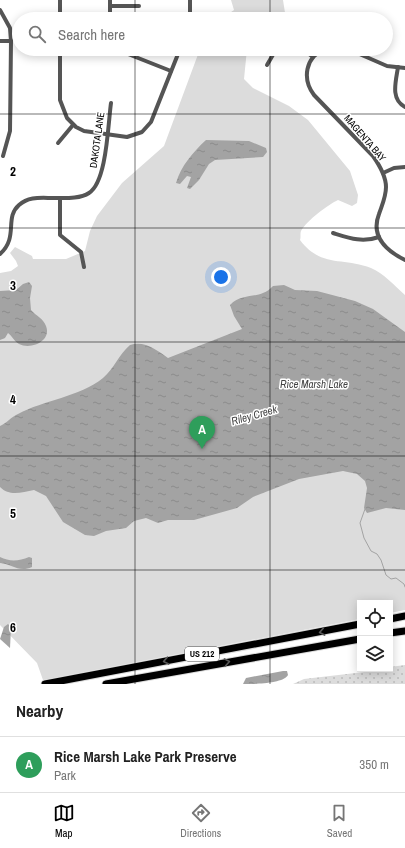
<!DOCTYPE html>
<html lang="en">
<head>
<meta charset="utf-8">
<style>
  :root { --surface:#fff; --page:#f2f2f2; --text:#222; --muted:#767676; --line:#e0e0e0; --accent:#000 }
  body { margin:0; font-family:"Archivo Narrow",sans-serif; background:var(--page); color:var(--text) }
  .controls { position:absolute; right:12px; bottom:12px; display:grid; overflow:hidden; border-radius:0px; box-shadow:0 2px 10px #0003 }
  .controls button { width:36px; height:36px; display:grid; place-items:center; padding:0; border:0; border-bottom:1px solid var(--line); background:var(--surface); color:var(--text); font:20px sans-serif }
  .you { position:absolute; left:221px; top:277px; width:14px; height:14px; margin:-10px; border:3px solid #fff; border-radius:50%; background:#1a73e8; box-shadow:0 0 0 6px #1a73e833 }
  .badge { display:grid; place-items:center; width:26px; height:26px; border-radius:50%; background:var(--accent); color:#fff; font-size:13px; font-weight:700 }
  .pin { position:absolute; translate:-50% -33px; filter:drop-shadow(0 1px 2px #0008) }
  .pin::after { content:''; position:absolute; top:21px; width:14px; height:12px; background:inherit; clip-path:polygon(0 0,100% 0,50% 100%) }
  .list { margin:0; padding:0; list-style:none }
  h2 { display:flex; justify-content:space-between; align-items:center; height:52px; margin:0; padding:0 16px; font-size:17px }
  h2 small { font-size:13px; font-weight:400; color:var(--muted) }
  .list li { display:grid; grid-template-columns:26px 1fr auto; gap:12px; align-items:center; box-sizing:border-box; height:56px; padding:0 16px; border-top:1px solid var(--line) }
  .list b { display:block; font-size:15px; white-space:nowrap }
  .list p { margin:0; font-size:13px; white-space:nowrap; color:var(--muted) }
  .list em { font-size:13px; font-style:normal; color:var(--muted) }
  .icon { flex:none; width:22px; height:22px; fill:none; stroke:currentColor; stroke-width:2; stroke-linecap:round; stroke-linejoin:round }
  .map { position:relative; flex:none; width:405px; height:684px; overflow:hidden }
  .search { position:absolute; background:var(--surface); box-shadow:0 2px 10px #0003; left:12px; right:12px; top:12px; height:44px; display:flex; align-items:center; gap:10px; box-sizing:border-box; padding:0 14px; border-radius:22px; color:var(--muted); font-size:15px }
  .sheet { height:108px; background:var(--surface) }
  nav { display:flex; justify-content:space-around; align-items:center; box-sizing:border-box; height:56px; border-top:1px solid var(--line); background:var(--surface); font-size:11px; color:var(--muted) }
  nav a { display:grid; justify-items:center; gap:2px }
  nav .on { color:var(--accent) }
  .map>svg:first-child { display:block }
</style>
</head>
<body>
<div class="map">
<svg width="405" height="684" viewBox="0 0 405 684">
  <defs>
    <pattern id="grass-dots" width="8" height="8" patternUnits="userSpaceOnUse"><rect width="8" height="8" fill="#dcdcdc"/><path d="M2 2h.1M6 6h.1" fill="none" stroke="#bbb" stroke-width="1.8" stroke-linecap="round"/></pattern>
    <pattern id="water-ripples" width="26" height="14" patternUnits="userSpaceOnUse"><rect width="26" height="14" fill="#a3a3a3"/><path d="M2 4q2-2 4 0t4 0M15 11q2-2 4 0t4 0" fill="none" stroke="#8b8b8b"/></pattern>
  </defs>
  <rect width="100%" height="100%" fill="#fff"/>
  <!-- grass -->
  <path fill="url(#grass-dots)" d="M 405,665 L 405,684 L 293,684 L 304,679 L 390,669 L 390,667 Z"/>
  <!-- park -->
  <g fill="#dcdcdc">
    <path d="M 231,0 L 283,0 L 286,19 L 221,19 L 234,10 Z"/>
    <path d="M 200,49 L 247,49 L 244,79 L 253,88 L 289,106 L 308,120 L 350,171 L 358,195 L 357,203 L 352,206 L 338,200 C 329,204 306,221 301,231 C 300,233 301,238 300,240 C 321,268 343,257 371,268 C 383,273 395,286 405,295 L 405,610 L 390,613 L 390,603 L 360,603 L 360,619 L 43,680 L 37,663 L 0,625 L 0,273 L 11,271 L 18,266 L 16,261 L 10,253 L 15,247 L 32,256 L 33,259 L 66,259 L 85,251 L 90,231 L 97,216 L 122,183 L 164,146 Z"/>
  </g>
  <!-- water -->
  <g fill="url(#water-ripples)">
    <path d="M 206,140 L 249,141 L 266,148 L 267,152 L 263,157 L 215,160 L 209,164 L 199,180 L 190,189 L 187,188 L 191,177 L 187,176 L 180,184 L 176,183 C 181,166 193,152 206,140 Z"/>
    <path d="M 29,282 L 32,286 L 30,298 L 31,310 C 36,316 43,318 46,326 C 52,341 31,350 19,344 C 14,341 12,336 8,333 L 5,338 L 0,340 L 0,291 L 16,290 L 23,284 Z"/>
    <path d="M 284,285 L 295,290 L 317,291 L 355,301 L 373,309 L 405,332 L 405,510 L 386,508 L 367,513 L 364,508 L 367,488 L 365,481 L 357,474 L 343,471 L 299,479 L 253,497 L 237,508 L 194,520 L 168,520 L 158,523 L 146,518 L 134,521 L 126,528 L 106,531 L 94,536 L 85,535 L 63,522 L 46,496 L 34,490 C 22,492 10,497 0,487 L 0,426 C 7,423 11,417 18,414 C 44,400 79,397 103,378 C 114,369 119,354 130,345 C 144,340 157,350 168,358 L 242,329 L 234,316 L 230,305 C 244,291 259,301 273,286 Z"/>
    <path d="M 0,557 C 10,562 19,561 29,557 L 32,558 L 32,567 C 19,573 12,564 0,563 Z"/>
    <path d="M 8,624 L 11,627 L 10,648 L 0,639 L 4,627 Z"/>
    <path d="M 283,671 L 287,671 L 288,675 C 283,684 253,684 243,684 L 246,678 Z"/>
  </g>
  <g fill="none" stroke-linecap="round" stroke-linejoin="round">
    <!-- stream -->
    <path stroke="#a3a3a3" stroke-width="1" d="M 365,509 L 360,523 L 364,538 L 371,551 L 377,554 L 381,560 L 386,575 L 391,579 L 396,578 L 404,584 L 405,587"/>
    <!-- highway casing -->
    <g stroke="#dbdbdb" stroke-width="9">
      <g id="highway">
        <path d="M 390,619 L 405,616"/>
        <path d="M 390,633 L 405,631"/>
        <path d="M 45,684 L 360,624"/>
        <path d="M 106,684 L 360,639"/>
      </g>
    </g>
    <!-- street -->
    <g stroke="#555" stroke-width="4">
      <path d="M 110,6 L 139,6"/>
      <path d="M 0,10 L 10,28 L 11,41 L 10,131 L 3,156"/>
      <path d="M 60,19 L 60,0"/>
      <path d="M 110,19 L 110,0"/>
      <path d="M 190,19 L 190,0"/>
      <path d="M 0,41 L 11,41"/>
      <path d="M 60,49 L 60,100 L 67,118 L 76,127 L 84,131 L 127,137 L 142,132 L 151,122 L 180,49"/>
      <path d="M 119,49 L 128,54 L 171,71"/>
      <path d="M 302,49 L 313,57"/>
      <path d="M 325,49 C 305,57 302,79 314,95 L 373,156 C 380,166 386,176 386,187 C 386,197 382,205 379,214 C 370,237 387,251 405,260"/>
      <path d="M 348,49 L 387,66 L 405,68"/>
      <path d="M 267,65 L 274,53 L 280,49"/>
      <path d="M 398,67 C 396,81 390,99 405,107"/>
      <path d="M 58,143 L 73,125"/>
      <path d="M 383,173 L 394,168 L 405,167"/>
      <path d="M 60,198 L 60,235 L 81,252 L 84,267"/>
      <path d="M 333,233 C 349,238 362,243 379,237"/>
      <path d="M 0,254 C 19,237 4,218 19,205 C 29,196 41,198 54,198 C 65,198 80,199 89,193 C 107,182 108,123 111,103"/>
    </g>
    <!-- highway -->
    <use href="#highway" stroke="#000" stroke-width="7"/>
  </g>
  <!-- one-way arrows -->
  <defs><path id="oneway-chevron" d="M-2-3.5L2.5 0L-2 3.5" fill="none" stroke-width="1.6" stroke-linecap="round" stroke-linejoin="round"/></defs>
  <g stroke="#595959">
    <use href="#oneway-chevron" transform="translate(322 632) rotate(169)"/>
    <use href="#oneway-chevron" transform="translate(166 661) rotate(169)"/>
    <use href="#oneway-chevron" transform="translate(227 662) rotate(-10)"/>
  </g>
  <!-- grid -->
  <path fill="none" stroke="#000" stroke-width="1" stroke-opacity="0.55" d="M 135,0 L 135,19M 270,0 L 270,19M 135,49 L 135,684M 270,49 L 270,684M 0,114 L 405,114M 0,228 L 405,228M 0,342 L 405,342M 0,456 L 405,456M 0,570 L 405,570"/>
  <g text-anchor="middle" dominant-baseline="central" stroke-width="3" stroke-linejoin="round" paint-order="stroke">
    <!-- shield labels -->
    <rect fill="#fff" stroke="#4c4c4c" stroke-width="1" x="185" y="647" width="34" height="14" rx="3"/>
    <g font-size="9" font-weight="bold" fill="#000">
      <text x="202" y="654">US 212</text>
    </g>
    <!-- street labels -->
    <g font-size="10" fill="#000" stroke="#fff">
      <text transform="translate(365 138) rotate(49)">MAGENTA BAY</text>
      <text transform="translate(97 140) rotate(-82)">DAKOTA LANE</text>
    </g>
    <!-- water labels -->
    <g font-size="11" font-style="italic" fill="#444" stroke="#fff">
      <text x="314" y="384">Rice Marsh Lake</text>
      <text transform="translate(254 415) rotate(-16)">Riley Creek</text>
    </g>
  </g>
  <g font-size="13" text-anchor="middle" font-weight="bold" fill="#000" stroke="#fff" stroke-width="3" stroke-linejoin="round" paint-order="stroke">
    <text x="13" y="176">2</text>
    <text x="13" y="290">3</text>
    <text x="13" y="404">4</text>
    <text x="13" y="518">5</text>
    <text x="13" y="632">6</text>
  </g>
</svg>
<div class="controls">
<button><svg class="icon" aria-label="locate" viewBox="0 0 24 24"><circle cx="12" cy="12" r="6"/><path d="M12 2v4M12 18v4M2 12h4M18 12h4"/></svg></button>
<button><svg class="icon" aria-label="layers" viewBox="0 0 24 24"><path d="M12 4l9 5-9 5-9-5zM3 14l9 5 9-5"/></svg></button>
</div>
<div class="you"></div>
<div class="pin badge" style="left:202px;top:449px;background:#2e9e5b">A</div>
<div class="search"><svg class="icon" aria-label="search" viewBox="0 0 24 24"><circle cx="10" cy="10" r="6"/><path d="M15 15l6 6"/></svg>Search here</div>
</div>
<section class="sheet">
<h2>Nearby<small></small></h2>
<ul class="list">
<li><span class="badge" style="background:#2e9e5b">A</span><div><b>Rice Marsh Lake Park Preserve</b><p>Park</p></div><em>350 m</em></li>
</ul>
</section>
<nav>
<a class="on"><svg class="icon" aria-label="map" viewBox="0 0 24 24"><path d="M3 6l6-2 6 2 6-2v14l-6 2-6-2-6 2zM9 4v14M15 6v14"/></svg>Map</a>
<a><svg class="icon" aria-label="directions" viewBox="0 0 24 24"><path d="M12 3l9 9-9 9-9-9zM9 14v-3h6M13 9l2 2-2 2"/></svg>Directions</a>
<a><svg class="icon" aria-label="saved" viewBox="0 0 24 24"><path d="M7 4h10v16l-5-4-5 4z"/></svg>Saved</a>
</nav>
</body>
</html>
